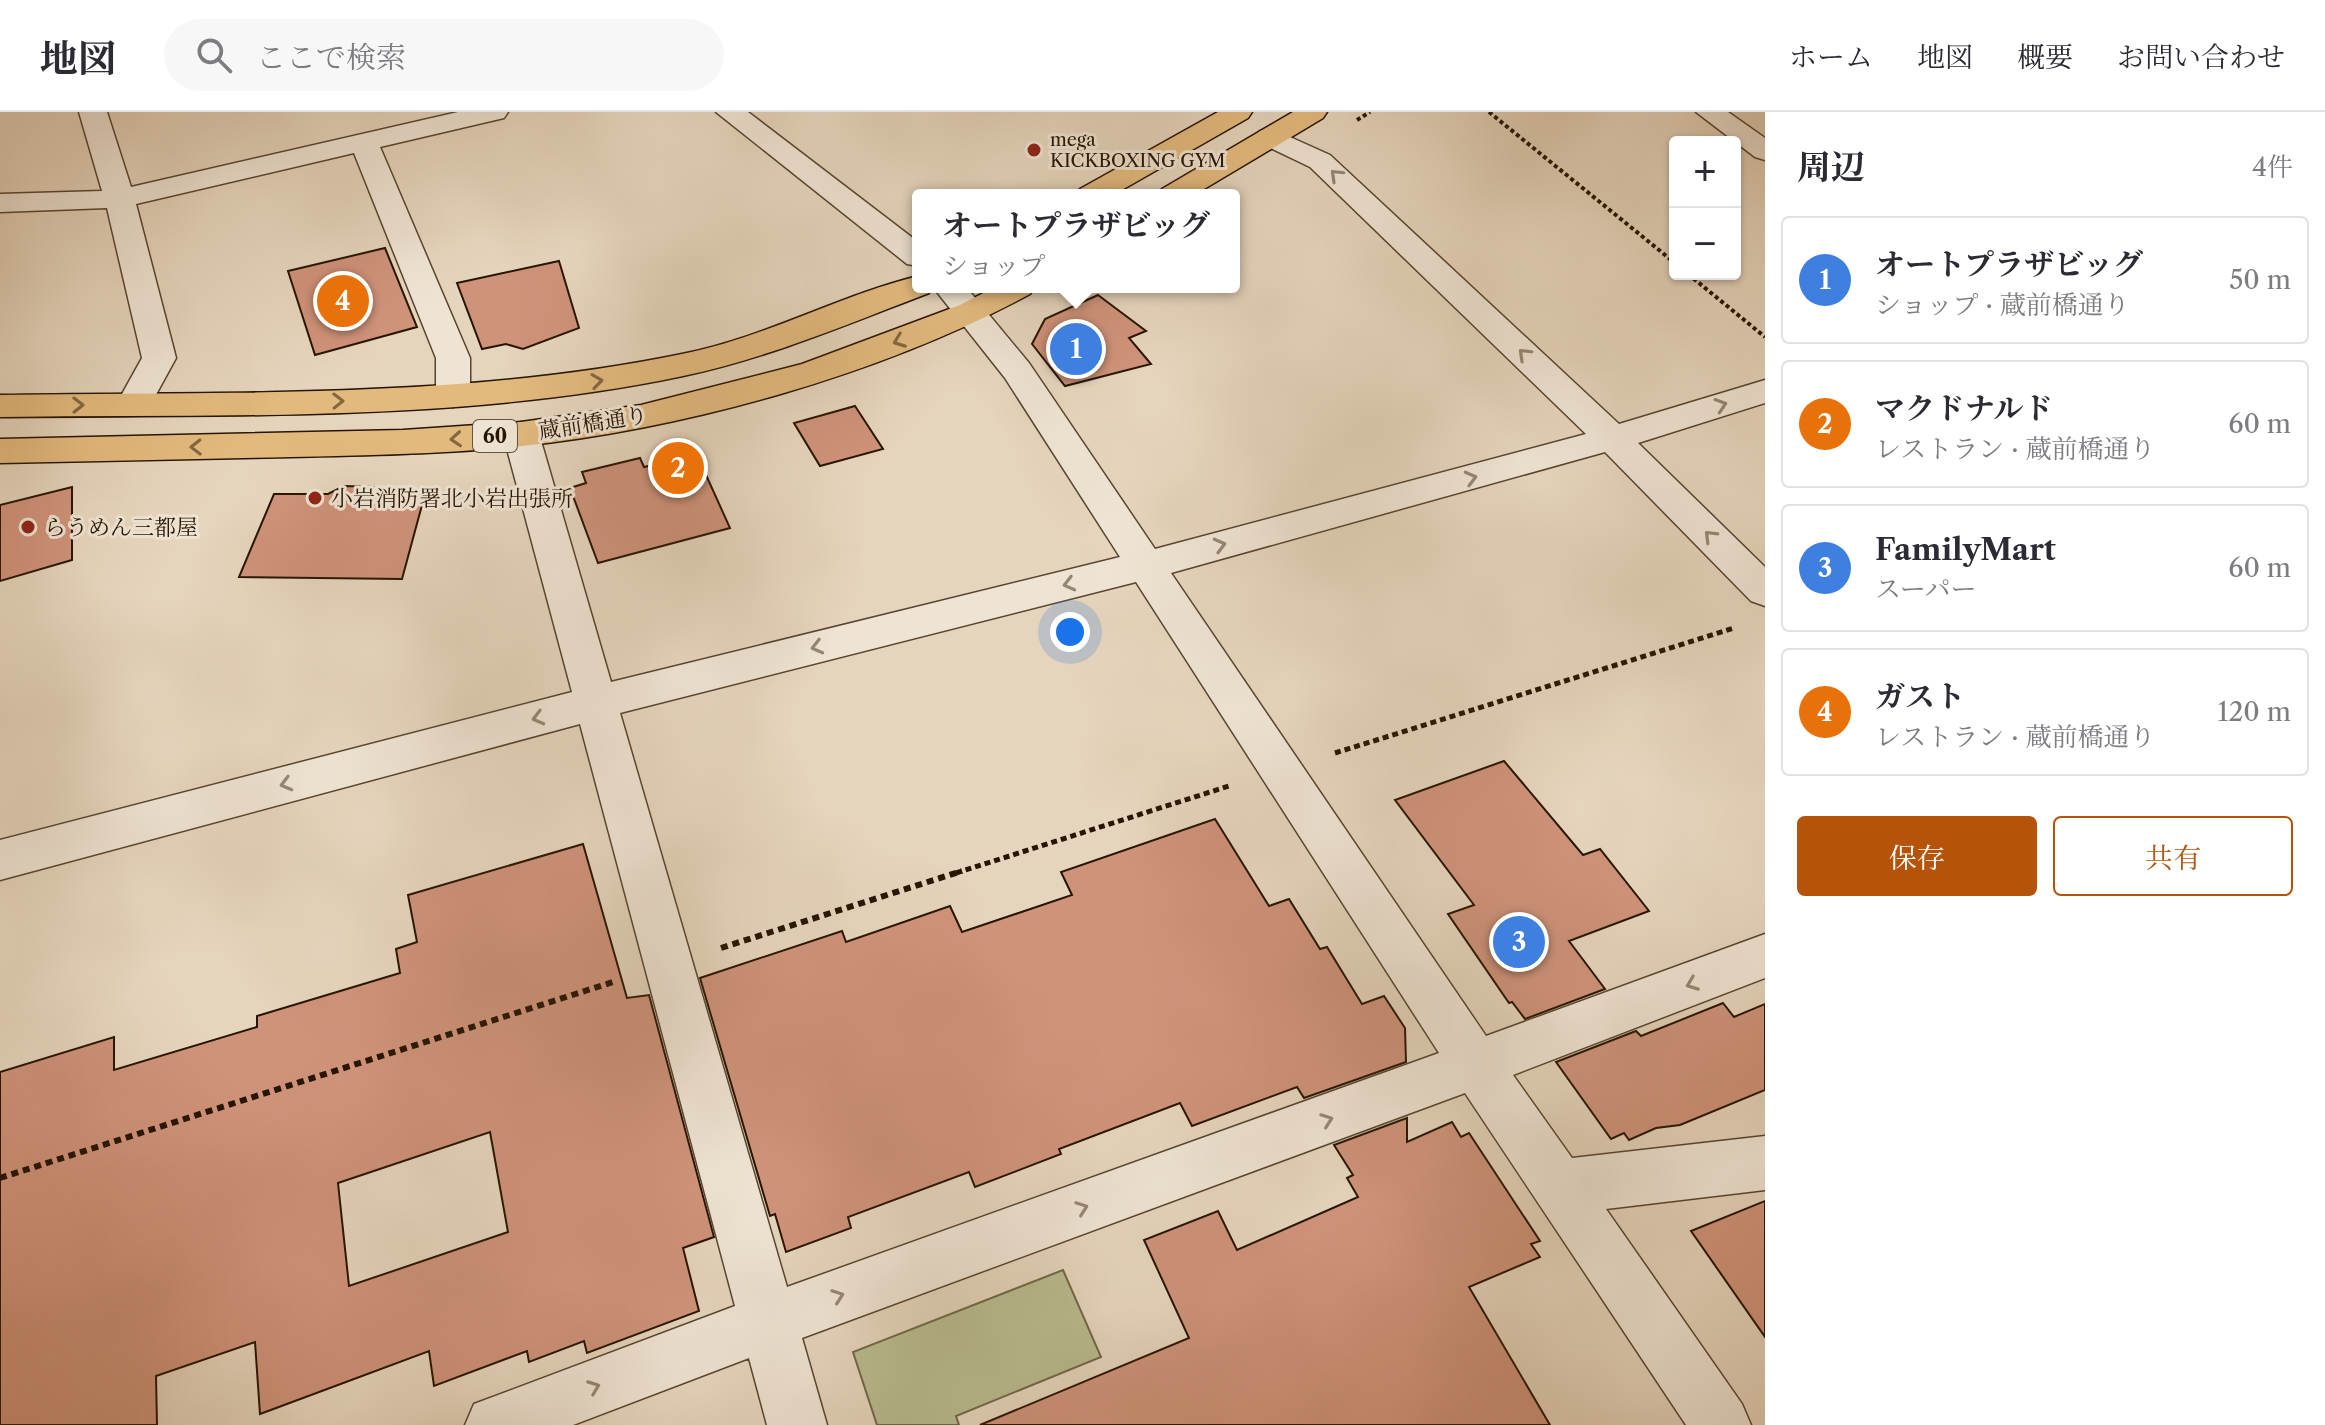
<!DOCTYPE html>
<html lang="ja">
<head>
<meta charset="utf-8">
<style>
  :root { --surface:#fff; --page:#f7f7f7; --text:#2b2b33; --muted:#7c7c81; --line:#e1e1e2; --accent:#b45309 }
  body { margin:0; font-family:"Libre Caslon Text","Noto Serif JP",serif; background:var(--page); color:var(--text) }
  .controls { position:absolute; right:24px; top:24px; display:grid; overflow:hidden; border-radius:8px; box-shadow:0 2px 6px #0004 }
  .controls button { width:72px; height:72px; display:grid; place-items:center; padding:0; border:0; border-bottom:2px solid var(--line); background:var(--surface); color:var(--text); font:40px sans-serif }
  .you { position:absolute; left:1070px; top:520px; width:28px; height:28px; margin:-20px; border:6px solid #fff; border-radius:50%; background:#1a73e8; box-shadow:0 0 0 12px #1a73e833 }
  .badge { display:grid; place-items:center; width:52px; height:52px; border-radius:50%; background:var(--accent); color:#fff; font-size:26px; font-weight:700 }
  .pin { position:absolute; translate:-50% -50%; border:4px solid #fff; box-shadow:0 2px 8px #0006 }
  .popup { position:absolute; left:912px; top:77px; width:328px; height:104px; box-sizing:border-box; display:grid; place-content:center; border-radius:8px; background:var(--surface); filter:drop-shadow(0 2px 6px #0005); font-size:26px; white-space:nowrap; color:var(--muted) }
  .popup b { font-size:30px; color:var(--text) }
  .popup::after { content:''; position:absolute; left:50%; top:100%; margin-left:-16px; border:16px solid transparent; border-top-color:var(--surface) }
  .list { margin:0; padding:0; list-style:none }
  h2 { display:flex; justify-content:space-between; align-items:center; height:104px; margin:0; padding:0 32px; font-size:34px }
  h2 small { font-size:26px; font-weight:400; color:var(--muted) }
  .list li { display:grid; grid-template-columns:52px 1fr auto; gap:24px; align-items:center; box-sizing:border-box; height:128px; margin:0 16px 16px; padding:0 16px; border:2px solid var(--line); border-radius:8px }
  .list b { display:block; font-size:30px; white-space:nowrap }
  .list p { margin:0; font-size:26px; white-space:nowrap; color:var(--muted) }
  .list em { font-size:26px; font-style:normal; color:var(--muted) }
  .actions { display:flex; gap:16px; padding:24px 32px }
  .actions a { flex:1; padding:18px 0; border:2px solid var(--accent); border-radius:8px; text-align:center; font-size:28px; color:var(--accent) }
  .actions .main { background:var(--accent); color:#fff }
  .icon { flex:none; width:44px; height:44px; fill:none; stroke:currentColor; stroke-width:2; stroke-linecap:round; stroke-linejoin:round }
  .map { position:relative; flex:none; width:1765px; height:1313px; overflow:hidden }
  header { display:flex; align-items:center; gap:48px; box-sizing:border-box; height:112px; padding:0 40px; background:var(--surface); border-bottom:2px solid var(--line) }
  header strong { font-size:38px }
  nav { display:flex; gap:44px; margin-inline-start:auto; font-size:28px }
  .search { width:560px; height:72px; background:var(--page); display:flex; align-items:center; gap:20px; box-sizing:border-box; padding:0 28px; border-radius:44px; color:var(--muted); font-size:30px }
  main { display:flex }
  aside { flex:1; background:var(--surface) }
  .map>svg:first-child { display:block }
</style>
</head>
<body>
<header>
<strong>地図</strong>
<div class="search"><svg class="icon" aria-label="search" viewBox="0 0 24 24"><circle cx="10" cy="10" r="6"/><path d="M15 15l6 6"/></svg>ここで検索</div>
<nav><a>ホーム</a><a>地図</a><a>概要</a><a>お問い合わせ</a></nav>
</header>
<main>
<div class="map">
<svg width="1765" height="1313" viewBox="0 0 1765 1313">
  <rect width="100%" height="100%" fill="#e6d5bd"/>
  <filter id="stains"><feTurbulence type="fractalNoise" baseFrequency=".0025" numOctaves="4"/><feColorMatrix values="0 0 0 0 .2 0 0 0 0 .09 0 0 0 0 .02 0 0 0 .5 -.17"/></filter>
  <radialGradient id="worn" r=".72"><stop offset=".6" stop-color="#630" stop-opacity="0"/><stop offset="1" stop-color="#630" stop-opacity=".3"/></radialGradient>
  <!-- green -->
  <path fill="#b8bc8f" stroke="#706848" stroke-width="2" d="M 1063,1158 L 1101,1245 L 956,1304 L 959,1313 L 877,1313 L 853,1240 Z"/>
  <!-- building -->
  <g fill="#cf937a" stroke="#271501" stroke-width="2" fill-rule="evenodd">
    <path d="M 385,136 L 417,215 L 315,243 L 288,159 Z"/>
    <path d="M 559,149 L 579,216 L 523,237 L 506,232 L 482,237 L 457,171 Z"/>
    <path d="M 1098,183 L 1146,219 L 1129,226 L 1151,252 L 1065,274 L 1032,232 L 1045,207 Z"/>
    <path d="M 855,294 L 883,337 L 820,354 L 794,311 Z"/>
    <path d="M 697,343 L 730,416 L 598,451 L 570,376 L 586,371 L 582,360 L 640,346 L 644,355 Z"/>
    <path d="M 344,374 L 374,375 L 378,383 L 425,382 L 402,467 L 239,465 L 274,382 L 328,382 Z"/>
    <path d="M 72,375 L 72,448 L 0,469 L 0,393 Z"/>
    <path d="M 1504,649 L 1583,743 L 1600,737 L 1649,799 L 1569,829 L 1605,877 L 1525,907 L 1512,890 L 1509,891 L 1448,802 L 1474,793 L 1395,688 Z"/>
    <path d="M 1215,707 L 1269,794 L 1289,787 L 1320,837 L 1327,835 L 1362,892 L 1384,884 L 1405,916 L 1406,950 L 1304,986 L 1297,975 L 1192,1014 L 1180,991 L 1059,1037 L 1061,1042 L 975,1075 L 969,1060 L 848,1105 L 851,1116 L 786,1140 L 775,1102 L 770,1104 L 700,866 L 842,819 L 846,830 L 950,794 L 962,820 L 1072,783 L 1061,760 Z"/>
    <path d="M 583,732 L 627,886 L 649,883 L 714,1125 L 683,1136 L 699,1199 L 587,1241 L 584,1229 L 529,1250 L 527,1239 L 434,1274 L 429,1239 L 260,1302 L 255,1230 L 156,1264 L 157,1313 L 0,1313 L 0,960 L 114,925 L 114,958 L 257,915 L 257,904 L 400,861 L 396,837 L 417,830 L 408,783 ZM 490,1020 L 508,1120 L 349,1174 L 338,1071 Z"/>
    <path d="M 1723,891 L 1734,905 L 1765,892 L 1765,978 L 1680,1013 L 1656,1016 L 1629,1028 L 1624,1021 L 1611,1027 L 1556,950 L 1636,919 L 1641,924 Z"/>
    <path d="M 1407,1006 L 1407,1030 L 1452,1010 L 1461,1025 L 1469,1021 L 1540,1129 L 1531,1132 L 1540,1145 L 1469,1175 L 1550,1313 L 980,1313 L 1189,1226 L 1144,1128 L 1218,1099 L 1237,1138 L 1358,1085 L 1347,1066 L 1353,1063 L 1334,1033 Z"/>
    <path d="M 1765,1089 L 1765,1225 L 1691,1119 Z"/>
  </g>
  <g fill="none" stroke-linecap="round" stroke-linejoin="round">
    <!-- minor casing -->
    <g stroke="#574530" stroke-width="3">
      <g id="minor">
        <path d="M 79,0 L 107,0 L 131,75 L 458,0 L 508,0 L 504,6 L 380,35 L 470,246 L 470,284 L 465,292 L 453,295 L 441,292 L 436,284 L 436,246 L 354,41 L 136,92 L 176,246 L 147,299 L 135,302 L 123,299 L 117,291 L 142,246 L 107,96 L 0,100 L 0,82 L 102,79 Z"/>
        <path d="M 716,0 L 748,0 L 918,130 L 918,154 L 907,152 Z"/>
        <path d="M 1696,0 L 1728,0 L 1765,26 L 1765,48 L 1755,45 Z"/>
        <path d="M 1270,16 L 1330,43 L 1619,312 L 1765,268 L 1765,291 L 1638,331 L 1765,455 L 1765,494 L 1751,489 L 1605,340 L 1171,461 L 1486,924 L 1765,822 L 1765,866 L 1513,963 L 1572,1046 L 1765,1024 L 1765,1078 L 1606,1097 L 1742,1292 L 1751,1313 L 1686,1313 L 1465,981 L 802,1226 L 827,1313 L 767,1313 L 749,1246 L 573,1313 L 465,1313 L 474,1292 L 735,1194 L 580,612 L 0,768 L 0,728 L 572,580 L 503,322 L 508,314 L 521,310 L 534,314 L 539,322 L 611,570 L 1120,445 L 1005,266 L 933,175 L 966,175 L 1029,251 L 1155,437 L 1586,322 L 1310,55 L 1260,31 L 1256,25 L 1260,19 ZM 1136,470 L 1439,941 L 787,1175 L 620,601 Z"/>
      </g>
    </g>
    <!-- major casing -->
    <g stroke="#271501" stroke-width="3">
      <g id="major">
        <path d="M 1218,0 L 1252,0 L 1248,6 L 1113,83 L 1076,83 L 1080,77 Z"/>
        <path d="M 1293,0 L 1327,0 L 1323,6 L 1194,83 L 1158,83 L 1162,77 Z"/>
        <path d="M 918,164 L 918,175 L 933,175 L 929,181 C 848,212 768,246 683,264 C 459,311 227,302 0,305 L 0,283 C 227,279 459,288 682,242 C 764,226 838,184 918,164 Z"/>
        <path d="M 995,175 L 1035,175 L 1030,182 C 882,262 689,316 522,334 C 445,342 368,343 291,345 C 194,347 97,349 0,351 L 0,327 L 403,318 L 521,310 L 641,293 L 802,252 L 960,193 Z"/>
      </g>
    </g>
    <!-- path-far2 -->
    <g stroke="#271501" stroke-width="4" stroke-dasharray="4 3" stroke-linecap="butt">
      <path d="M 1489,0 L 1675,151"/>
      <path d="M 1357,8 L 1370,0"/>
      <path d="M 1688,162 L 1765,225"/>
    </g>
    <!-- path-far1 -->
    <g stroke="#271501" stroke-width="5" stroke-dasharray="6 4" stroke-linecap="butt">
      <path d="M 1335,641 L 1734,516"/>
      <path d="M 956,761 L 1229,674"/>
    </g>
    <!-- path -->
    <g stroke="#271501" stroke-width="6" stroke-dasharray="7 5" stroke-linecap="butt">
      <path d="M 721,836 L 962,759"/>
      <path d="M 0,1066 L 616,869"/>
    </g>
    <!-- minor -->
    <use href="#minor" fill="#efe4d4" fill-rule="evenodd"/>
    <!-- major -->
    <use href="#major" fill="#e3ba7e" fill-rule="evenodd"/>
  </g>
  <!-- one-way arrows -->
  <defs><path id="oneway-chevron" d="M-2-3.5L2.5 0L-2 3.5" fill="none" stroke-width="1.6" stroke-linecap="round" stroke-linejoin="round" transform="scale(2)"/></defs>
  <g stroke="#958775">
    <use href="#oneway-chevron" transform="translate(1336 63) rotate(-136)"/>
    <use href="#oneway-chevron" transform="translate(1524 242) rotate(-136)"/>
    <use href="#oneway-chevron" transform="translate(1721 293) rotate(-18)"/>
    <use href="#oneway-chevron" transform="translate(1471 366) rotate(-15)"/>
    <use href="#oneway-chevron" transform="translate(1710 424) rotate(-135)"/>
    <use href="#oneway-chevron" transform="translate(1220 433) rotate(-15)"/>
    <use href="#oneway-chevron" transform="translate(1069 472) rotate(166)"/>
    <use href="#oneway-chevron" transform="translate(817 535) rotate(166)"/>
    <use href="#oneway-chevron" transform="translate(538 606) rotate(165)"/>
    <use href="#oneway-chevron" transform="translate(286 672) rotate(165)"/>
    <use href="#oneway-chevron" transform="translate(1692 872) rotate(159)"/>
    <use href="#oneway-chevron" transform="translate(1327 1008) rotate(-20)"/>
    <use href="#oneway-chevron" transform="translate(1082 1096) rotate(-20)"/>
    <use href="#oneway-chevron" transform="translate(838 1184) rotate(-20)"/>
    <use href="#oneway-chevron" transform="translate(594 1275) rotate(-21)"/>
  </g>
  <g stroke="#856840">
    <use href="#oneway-chevron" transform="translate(899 229) rotate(159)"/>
    <use href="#oneway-chevron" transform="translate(597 269) rotate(-8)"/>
    <use href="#oneway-chevron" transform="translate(338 289) rotate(-1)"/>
    <use href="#oneway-chevron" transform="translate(78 293) rotate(-1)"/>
    <use href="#oneway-chevron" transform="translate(456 327) rotate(176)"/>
    <use href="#oneway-chevron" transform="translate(196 335) rotate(179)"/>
  </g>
  <!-- markers -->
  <g fill="#8f2418" stroke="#efe4d4" stroke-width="3">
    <circle cx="1034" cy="38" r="8"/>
    <circle cx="315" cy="386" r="8"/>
    <circle cx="28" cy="415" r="8"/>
  </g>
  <g text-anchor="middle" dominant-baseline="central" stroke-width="6" stroke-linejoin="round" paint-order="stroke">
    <!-- far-poi labels -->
    <g font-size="18" fill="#271501" stroke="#efe4d4" text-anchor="start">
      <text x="1050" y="28">mega<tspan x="1050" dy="21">KICKBOXING GYM</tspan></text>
    </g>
    <!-- shield labels -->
    <rect fill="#efe4d4" stroke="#635340" stroke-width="2" x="473" y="308" width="44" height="32" rx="6"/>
    <g font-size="20" font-weight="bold" fill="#271501">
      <text x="495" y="324">60</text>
    </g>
    <!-- street labels -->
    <g font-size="22" fill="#271501" stroke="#efe4d4">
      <text transform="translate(593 311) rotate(-9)">蔵前橋通り</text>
    </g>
    <!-- poi labels -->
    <g font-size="22" fill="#271501" stroke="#efe4d4" text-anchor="start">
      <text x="331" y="386">小岩消防署北小岩出張所</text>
      <text x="44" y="415">らうめん三都屋</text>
    </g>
  </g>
  <rect width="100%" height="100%" filter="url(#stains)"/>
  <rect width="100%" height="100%" fill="url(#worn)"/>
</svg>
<div class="controls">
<button>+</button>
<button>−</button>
</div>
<div class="you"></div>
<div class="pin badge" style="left:1076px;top:237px;background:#3f7fe0">1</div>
<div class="popup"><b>オートプラザビッグ</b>ショップ</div>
<div class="pin badge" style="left:678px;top:356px;background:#e8710a">2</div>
<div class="pin badge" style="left:1519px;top:830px;background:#3f7fe0">3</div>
<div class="pin badge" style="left:343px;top:189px;background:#e8710a">4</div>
</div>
<aside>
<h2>周辺<small>4件</small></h2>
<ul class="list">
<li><span class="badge" style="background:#3f7fe0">1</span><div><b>オートプラザビッグ</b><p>ショップ · 蔵前橋通り</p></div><em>50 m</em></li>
<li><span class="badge" style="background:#e8710a">2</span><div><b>マクドナルド</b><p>レストラン · 蔵前橋通り</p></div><em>60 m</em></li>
<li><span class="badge" style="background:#3f7fe0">3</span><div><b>FamilyMart</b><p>スーパー</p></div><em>60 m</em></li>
<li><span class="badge" style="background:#e8710a">4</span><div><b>ガスト</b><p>レストラン · 蔵前橋通り</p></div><em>120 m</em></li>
</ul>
<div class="actions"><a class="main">保存</a><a>共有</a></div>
</aside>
</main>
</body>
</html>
